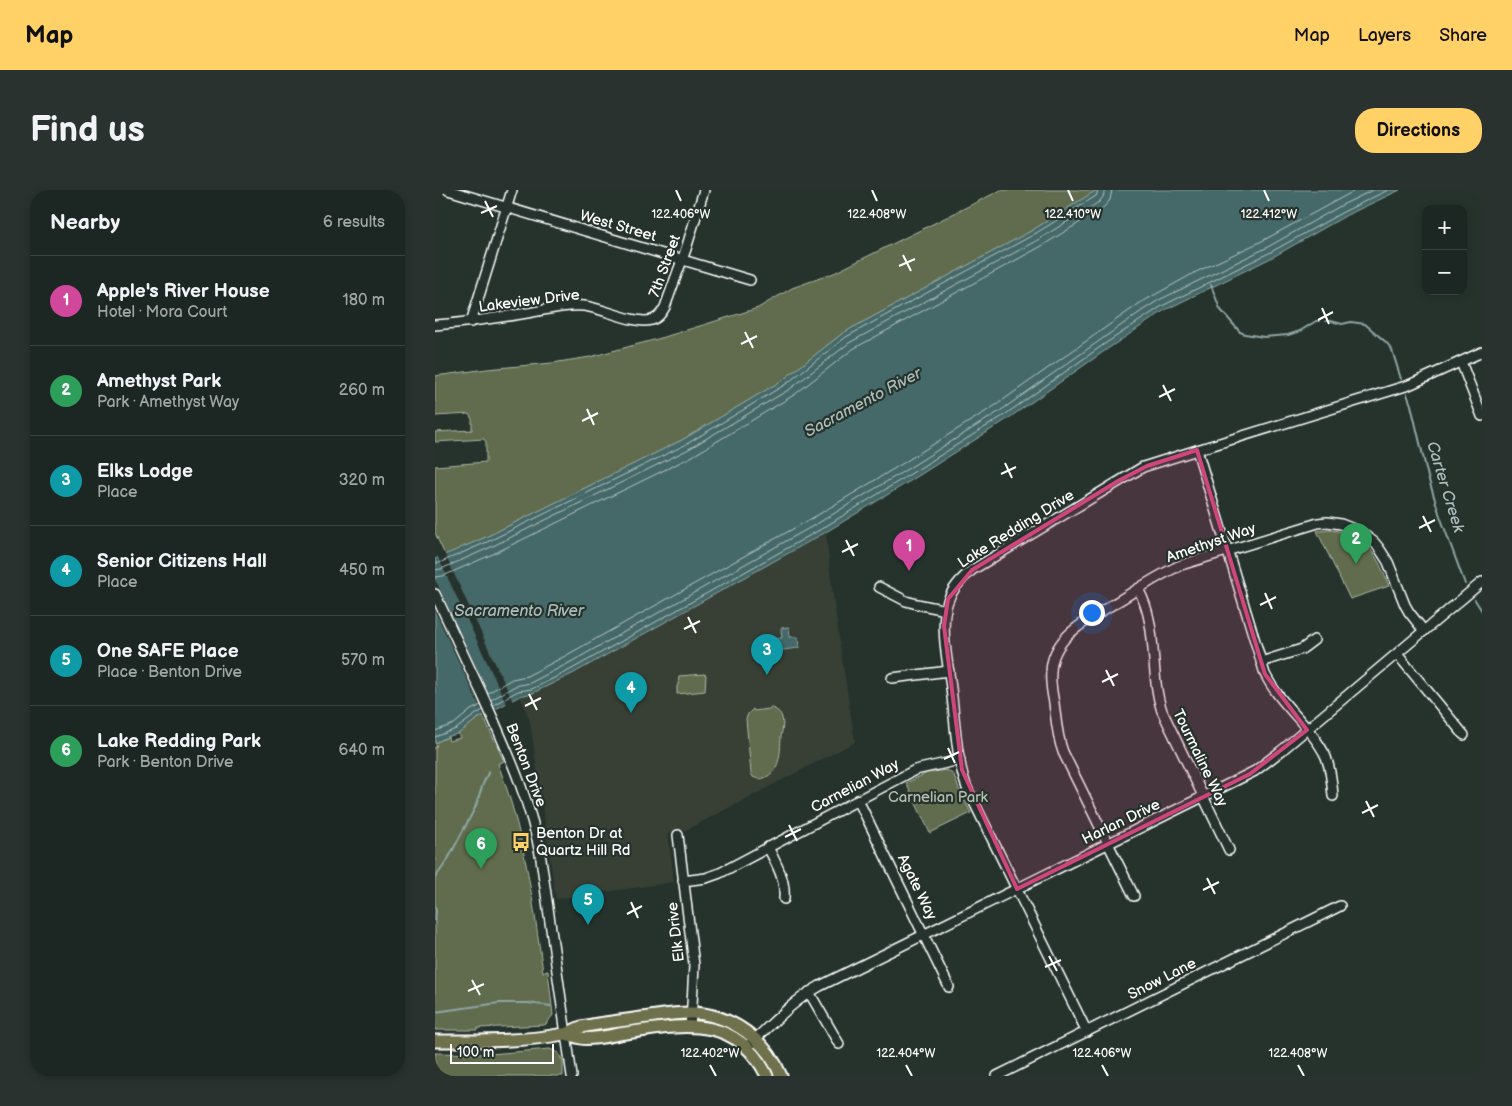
<!DOCTYPE html>
<html lang="en">
<head>
<meta charset="utf-8">
<style>
  :root { --surface:#1c2622; --page:#29322f; --text:#f1f3f6; --muted:#a0a5a5; --line:#3a4340; --accent:#ffd166 }
  body { margin:0; font-family:"Balsamiq Sans",sans-serif; background:var(--page); color:var(--text) }
  .controls { position:absolute; right:15px; top:15px; display:grid; overflow:hidden; border-radius:10px; box-shadow:0 2px 8px #0003 }
  .controls button { width:45px; height:45px; display:grid; place-items:center; padding:0; border:0; border-bottom:1px solid var(--line); background:var(--surface); color:var(--text); font:25px sans-serif }
  .scale { position:absolute; left:15px; bottom:12px; width:104px; box-sizing:border-box; padding-left:5px; border:2px solid #fff; border-top:0; font-size:14px; line-height:18px; white-space:nowrap; color:#fff; -webkit-text-stroke:4px #26332d; paint-order:stroke }
  .you { position:absolute; left:656px; top:422px; width:18px; height:18px; margin:-12px; border:4px solid #fff; border-radius:50%; background:#1a73e8; box-shadow:0 0 0 8px #1a73e833 }
  .badge { display:grid; place-items:center; width:32px; height:32px; border-radius:50%; background:var(--accent); color:#fff; font-size:16px; font-weight:700 }
  .pin { position:absolute; translate:-50% -41px; filter:drop-shadow(0 1px 2px #0008) }
  .pin::after { content:''; position:absolute; top:26px; width:18px; height:15px; background:inherit; clip-path:polygon(0 0,100% 0,50% 100%) }
  .list { margin:0; padding:0; list-style:none }
  h2 { display:flex; justify-content:space-between; align-items:center; height:65px; margin:0; padding:0 20px; font-size:21px }
  h2 small { font-size:16px; font-weight:400; color:var(--muted) }
  .list li { display:grid; grid-template-columns:32px 1fr auto; gap:15px; align-items:center; box-sizing:border-box; height:90px; padding:0 20px; border-top:1px solid var(--line) }
  .list b { display:block; font-size:19px; white-space:nowrap }
  .list p { margin:0; font-size:16px; white-space:nowrap; color:var(--muted) }
  .list em { font-size:16px; font-style:normal; color:var(--muted) }
  .map { position:relative; flex:none; width:1047px; height:886px; overflow:hidden; border-radius:20px }
  header { display:flex; align-items:center; gap:30px; box-sizing:border-box; height:70px; padding:0 25px; background:var(--accent); color:#111 }
  header strong { font-size:24px }
  nav { display:flex; gap:28px; margin-inline-start:auto; font-size:18px }
  .intro { display:flex; align-items:center; justify-content:space-between; box-sizing:border-box; height:120px; padding:0 30px }
  h1 { margin:0; font-size:35px }
  .button { padding:12px 22px; border-radius:20px; background:var(--accent); color:#111; font-size:18px; font-weight:700 }
  main { display:flex; gap:30px; padding:0 30px }
  aside { flex:1; background:var(--surface); border-radius:20px; box-shadow:0 2px 8px #0003 }
  .map>svg:first-child { display:block }
</style>
</head>
<body>
<header>
<strong>Map</strong>
<nav><a>Map</a><a>Layers</a><a>Share</a></nav>
</header>
<div class="intro"><h1>Find us</h1><a class="button">Directions</a></div>
<main>
<aside>
<h2>Nearby<small>6 results</small></h2>
<ul class="list">
<li><span class="badge" style="background:#d1479c">1</span><div><b>Apple's River House</b><p>Hotel · Mora Court</p></div><em>180 m</em></li>
<li><span class="badge" style="background:#2e9e5b">2</span><div><b>Amethyst Park</b><p>Park · Amethyst Way</p></div><em>260 m</em></li>
<li><span class="badge" style="background:#0f9aa8">3</span><div><b>Elks Lodge</b><p>Place</p></div><em>320 m</em></li>
<li><span class="badge" style="background:#0f9aa8">4</span><div><b>Senior Citizens Hall</b><p>Place</p></div><em>450 m</em></li>
<li><span class="badge" style="background:#0f9aa8">5</span><div><b>One SAFE Place</b><p>Place · Benton Drive</p></div><em>570 m</em></li>
<li><span class="badge" style="background:#2e9e5b">6</span><div><b>Lake Redding Park</b><p>Park · Benton Drive</p></div><em>640 m</em></li>
</ul>
</aside>
<div class="map">
<svg width="1047" height="886" viewBox="0 0 1047 886">
  <rect width="100%" height="100%" fill="#26332d"/>
  <filter id="ink" filterUnits="userSpaceOnUse"><feTurbulence type="fractalNoise" baseFrequency=".02" numOctaves="2"/><feDisplacementMap in="SourceGraphic" scale="10" xChannelSelector="R" yChannelSelector="G"/><feConvolveMatrix kernelMatrix="1 2 1 2 8 2 1 2 1" color-interpolation-filters="sRGB"/></filter>
  <g filter="url(#ink)">
    <!-- built -->
    <path fill="#384036" d="M 391,342 L 396,391 L 406,463 L 420,552 L 251,640 L 233,643 L 239,692 L 121,709 L 95,531 L 85,506 L 98,503 L 139,483 Z"/>
    <!-- green -->
    <g fill="#606c4e" stroke="#b0b6a6">
      <path d="M 566,0 L 662,0 L 596,41 L 408,143 L 348,190 L 247,250 L 49,348 L 10,365 L 0,343 L 0,276 L 51,272 L 51,252 L 49,249 L 0,252 L 0,242 L 37,240 L 37,229 L 34,224 L 0,226 L 0,186 L 52,179 L 117,173 L 155,167 L 226,148 L 323,118 L 357,98 L 399,83 Z"/>
      <path d="M 896,340 C 932,344 942,365 954,396 L 915,409 L 882,341 Z"/>
      <path d="M 269,484 L 271,485 L 270,501 L 242,504 L 242,496 L 243,495 L 244,486 Z"/>
      <path d="M 336,517 C 341,520 346,522 347,528 C 349,534 347,541 346,547 C 345,562 346,577 333,586 C 328,589 324,590 318,587 L 316,583 L 311,529 L 313,524 L 318,519 L 319,521 L 334,519 Z"/>
      <path d="M 48,526 L 69,571 L 63,574 C 89,641 98,711 108,782 L 113,781 L 118,825 L 111,834 L 109,835 L 43,838 L 43,840 L 0,840 L 0,557 L 2,556 L 0,553 L 13,547 L 14,551 L 25,548 L 23,544 L 42,529 Z"/>
      <path d="M 512,580 L 519,585 L 524,599 L 536,623 L 495,643 L 471,593 L 492,583 Z"/>
      <path d="M 115,859 L 124,863 L 126,869 L 128,869 L 128,886 L 0,886 L 0,863 L 55,864 Z"/>
    </g>
    <!-- water -->
    <g fill="#446968" stroke="#8fa5a4">
      <path d="M 662,0 L 965,0 L 912,25 L 836,68 L 730,120 L 671,160 L 571,230 L 480,288 L 391,342 L 139,483 L 98,503 L 85,506 L 42,529 L 23,544 L 14,546 L 0,553 L 0,369 L 49,348 L 247,250 L 348,190 L 408,143 L 596,41 Z"/>
      <path d="M 354,437 L 355,447 L 363,447 L 364,458 L 340,461 L 339,449 L 347,448 L 346,438 Z"/>
    </g>
    <!-- pier -->
    <g fill="#26332d">
      <path d="M 9,362 L 78,512 L 72,515 L 2,365 Z"/>
      <path d="M 0,389 L 62,522 L 50,528 L 0,421 Z"/>
    </g>
    <g fill="none" stroke-linecap="round" stroke-linejoin="round">
      <!-- shore -->
      <g stroke="#b4c3c3" stroke-width="1">
        <path d="M 0,373 L 4,373 L 52,352 L 250,255 L 351,194 L 411,147 L 598,45 L 661,6 L 663,0"/>
        <path d="M 0,380 L 6,379 L 54,358 L 252,260 L 355,199 L 414,153 L 601,51 L 664,12 L 668,7 L 670,0"/>
        <path d="M 0,387 L 8,386 L 58,364 L 256,267 L 359,205 L 418,159 L 605,57 L 668,18 L 675,10 L 677,0"/>
        <path d="M 53,503 L 77,489 L 92,486 L 130,466 L 381,326 L 470,272 L 561,215 L 705,113 L 759,83 L 827,51 L 921,0"/>
        <path d="M 56,510 L 80,496 L 95,493 L 134,473 L 385,332 L 474,278 L 565,221 L 708,120 L 724,110 L 831,58 L 907,15 L 938,0"/>
        <path d="M 58,515 L 83,501 L 97,499 L 137,479 L 388,338 L 477,283 L 568,226 L 668,155 L 727,116 L 834,63 L 910,21 L 953,0"/>
        <path d="M 0,541 L 19,534 L 36,520 L 46,515"/>
        <path d="M 0,547 L 21,539 L 40,525 L 48,520"/>
      </g>
      <!-- stream -->
      <g stroke="#8fa5a4" stroke-width="2">
        <path d="M 776,95 L 785,119 L 805,142 L 810,144 L 829,147 L 853,145 L 865,141 L 881,131 L 884,131"/>
        <path d="M 891,131 L 896,131 L 907,134 L 916,132 L 930,134 L 952,153 L 957,160 L 966,189"/>
        <path d="M 972,204 L 976,215 L 993,287 L 1005,326 L 1030,394"/>
        <path d="M 1040,410 L 1047,421"/>
        <path d="M 0,688 L 12,671 L 40,618 L 48,594 L 54,581"/>
        <path d="M 0,717 L 1,721 L 0,733"/>
        <path d="M 0,822 L 64,813 L 93,813 L 116,816"/>
      </g>
      <!-- minor casing -->
      <g stroke="#fff" stroke-width="12">
        <g id="minor">
          <path d="M 13,0 L 315,90"/>
          <path d="M 36,132 L 77,0"/>
          <path d="M 0,135 C 31,133 61,128 92,123 C 111,120 130,114 149,116 C 168,118 200,135 217,130 C 223,128 227,123 230,117 L 251,59 L 269,0"/>
          <path d="M 1026,172 L 1047,226"/>
          <path d="M 762,260 L 830,484 C 845,515 877,537 891,567 C 896,580 897,592 898,606"/>
          <path d="M 444,397 L 471,411 L 482,414 L 511,420"/>
          <path d="M 703,399 C 724,435 714,482 727,521 L 794,660"/>
          <path d="M 0,404 C 16,437 31,471 47,504 C 71,558 96,611 106,669 L 137,886"/>
          <path d="M 962,464 L 1029,545"/>
          <path d="M 826,472 L 867,459 L 879,450"/>
          <path d="M 457,488 L 514,481"/>
          <path d="M 423,610 L 514,797"/>
          <path d="M 243,645 L 259,775 L 257,815 L 255,836"/>
          <path d="M 333,657 C 341,674 351,689 349,709"/>
          <path d="M 248,691 L 271,688 L 285,683 L 480,580 L 525,570"/>
          <path d="M 699,706 L 628,562 C 622,546 621,529 619,513 C 617,503 615,492 616,482 C 617,446 653,430 680,413 C 702,400 723,385 746,375 L 883,333 L 892,332 L 906,334 L 924,341 L 939,352 L 944,358 L 953,372 L 970,415 L 974,422 L 989,441"/>
          <path d="M 374,802 L 404,854"/>
          <path d="M 652,842 L 532,598 C 521,569 520,529 516,498 C 513,472 505,439 512,414 C 516,399 526,389 537,380 L 708,277 L 762,260 L 974,195 L 1047,162"/>
          <path d="M 312,857 C 336,835 356,812 385,796 L 820,581 L 846,561 L 1047,392"/>
          <path d="M 562,886 L 905,716"/>
        </g>
      </g>
      <!-- major casing -->
      <g stroke="#fff" stroke-width="15">
        <g id="major">
          <path d="M 131,844 C 136,845 141,847 146,848 C 155,850 174,846 184,844 C 243,836 300,821 332,886"/>
          <path d="M 0,851 C 43,851 86,852 129,844 C 135,843 140,839 146,837 C 166,833 186,831 206,828 C 223,826 242,822 259,823 C 297,825 332,851 346,886"/>
        </g>
      </g>
      <!-- minor -->
      <use href="#minor" stroke="#26332d" stroke-width="9"/>
      <!-- major -->
      <use href="#major" stroke="#6e714b" stroke-width="11"/>
    </g>
  </g>
  <!-- marked area -->
  <path fill="#ce467c" fill-opacity="0.2" stroke="#ce467c" stroke-width="4" stroke-linejoin="round" d="M 762,260 L 830,484 L 872,540 L 815,584 L 582,699 L 527,580 L 509,436 L 513,409 L 537,380 L 683,291 L 712,276 Z"/>
  <!-- ticks -->
  <path fill="none" stroke="#fff" stroke-width="2" d="M 241,0 L 246,11M 437,0 L 442,11M 633,0 L 638,11M 829,0 L 834,11M 50,11 L 58,27M 46,23 L 62,16M 468,65 L 476,81M 464,76 L 480,69M 887,118 L 894,134M 883,130 L 898,122M 310,142 L 318,158M 306,154 L 322,146M 728,195 L 736,211M 724,207 L 740,199M 152,219 L 159,235M 147,231 L 163,223M 570,273 L 577,288M 566,284 L 581,277M 988,326 L 996,342M 984,338 L 1000,330M 411,350 L 419,366M 407,362 L 423,354M 830,403 L 837,419M 825,415 L 841,407M 253,427 L 261,443M 249,439 L 265,431M 671,480 L 679,496M 667,492 L 683,484M 94,504 L 102,520M 90,516 L 106,508M 513,558 L 520,573M 509,569 L 524,562M 931,611 L 939,627M 927,623 L 943,615M 354,635 L 362,651M 350,647 L 366,639M 772,688 L 780,704M 768,700 L 784,692M 196,712 L 203,728M 192,724 L 207,716M 614,766 L 622,781M 610,777 L 626,770M 37,790 L 45,805M 33,801 L 49,794M 275,875 L 281,886M 471,875 L 477,886M 667,875 L 673,886M 863,875 L 869,886"/>
  <!-- icons -->
  <defs>
    <g id="bus-bare" transform="scale(1.5)"><path d="M-5-6H5V4H4V6H2V4H-2V6H-4V4H-5ZM-3.5-4V0h7V-4ZM-3.5 1.2v1.5H-2V1.2ZM2 1.2v1.5H3.5V1.2Z" fill="#ffd166" stroke="#26332d" stroke-width="2.5" paint-order="stroke"/></g>
  </defs>
  <g fill-rule="evenodd">
    <use href="#bus-bare" x="86" y="652"/>
  </g>
  <g text-anchor="middle" dominant-baseline="central" stroke-width="4.5" stroke-linejoin="round" paint-order="stroke">
    <!-- street labels -->
    <g font-size="15" fill="#fff" stroke="#26332d">
      <text transform="translate(183 36) rotate(16)">West Street</text>
      <text transform="translate(230 76) rotate(-70)">7th Street</text>
      <text transform="translate(94 111) rotate(-7)">Lakeview Drive</text>
      <text transform="translate(581 339) rotate(-32)">Lake Redding Drive</text>
      <text transform="translate(776 353) rotate(-19)">Amethyst Way</text>
      <text transform="translate(765 568) rotate(64)">Tourmaline Way</text>
      <text transform="translate(91 575) rotate(69)">Benton Drive</text>
      <text transform="translate(420 596) rotate(-28)">Carnelian Way</text>
      <text transform="translate(686 632) rotate(-26)">Harlan Drive</text>
      <text transform="translate(482 697) rotate(64)">Agate Way</text>
      <text transform="translate(241 742) rotate(-97)">Elk Drive</text>
      <text transform="translate(727 789) rotate(-27)">Snow Lane</text>
    </g>
    <!-- park labels -->
    <g font-size="15" fill="#b7bdaf" stroke="#26332d">
      <text x="503" y="607">Carnelian Park</text>
    </g>
    <!-- poi labels -->
    <g font-size="15" fill="#fff" stroke="#26332d" text-anchor="start">
      <text x="101" y="643">Benton Dr at<tspan x="101" dy="17">Quartz Hill Rd</tspan></text>
    </g>
    <!-- water labels -->
    <g font-size="16" font-style="italic" fill="#abbcbb" stroke="#26332d">
      <text transform="translate(428 213) rotate(-28)">Sacramento River</text>
      <text transform="translate(1010 297) rotate(73)">Carter Creek</text>
      <text x="84" y="421">Sacramento River</text>
    </g>
  </g>
  <g font-size="12" text-anchor="middle" fill="#fff" stroke="#26332d" stroke-width="4.5" stroke-linejoin="round" paint-order="stroke">
    <text x="246" y="28">122.406°W</text>
    <text x="442" y="28">122.408°W</text>
    <text x="638" y="28">122.410°W</text>
    <text x="834" y="28">122.412°W</text>
    <text x="275" y="867">122.402°W</text>
    <text x="471" y="867">122.404°W</text>
    <text x="667" y="867">122.406°W</text>
    <text x="863" y="867">122.408°W</text>
  </g>
</svg>
<div class="controls">
<button>+</button>
<button>−</button>
</div>
<div class="scale">100 m</div>
<div class="you"></div>
<div class="pin badge" style="left:474px;top:381px;background:#d1479c">1</div>
<div class="pin badge" style="left:921px;top:374px;background:#2e9e5b">2</div>
<div class="pin badge" style="left:332px;top:485px;background:#0f9aa8">3</div>
<div class="pin badge" style="left:196px;top:523px;background:#0f9aa8">4</div>
<div class="pin badge" style="left:153px;top:735px;background:#0f9aa8">5</div>
<div class="pin badge" style="left:46px;top:679px;background:#2e9e5b">6</div>
</div>
</main>
</body>
</html>
